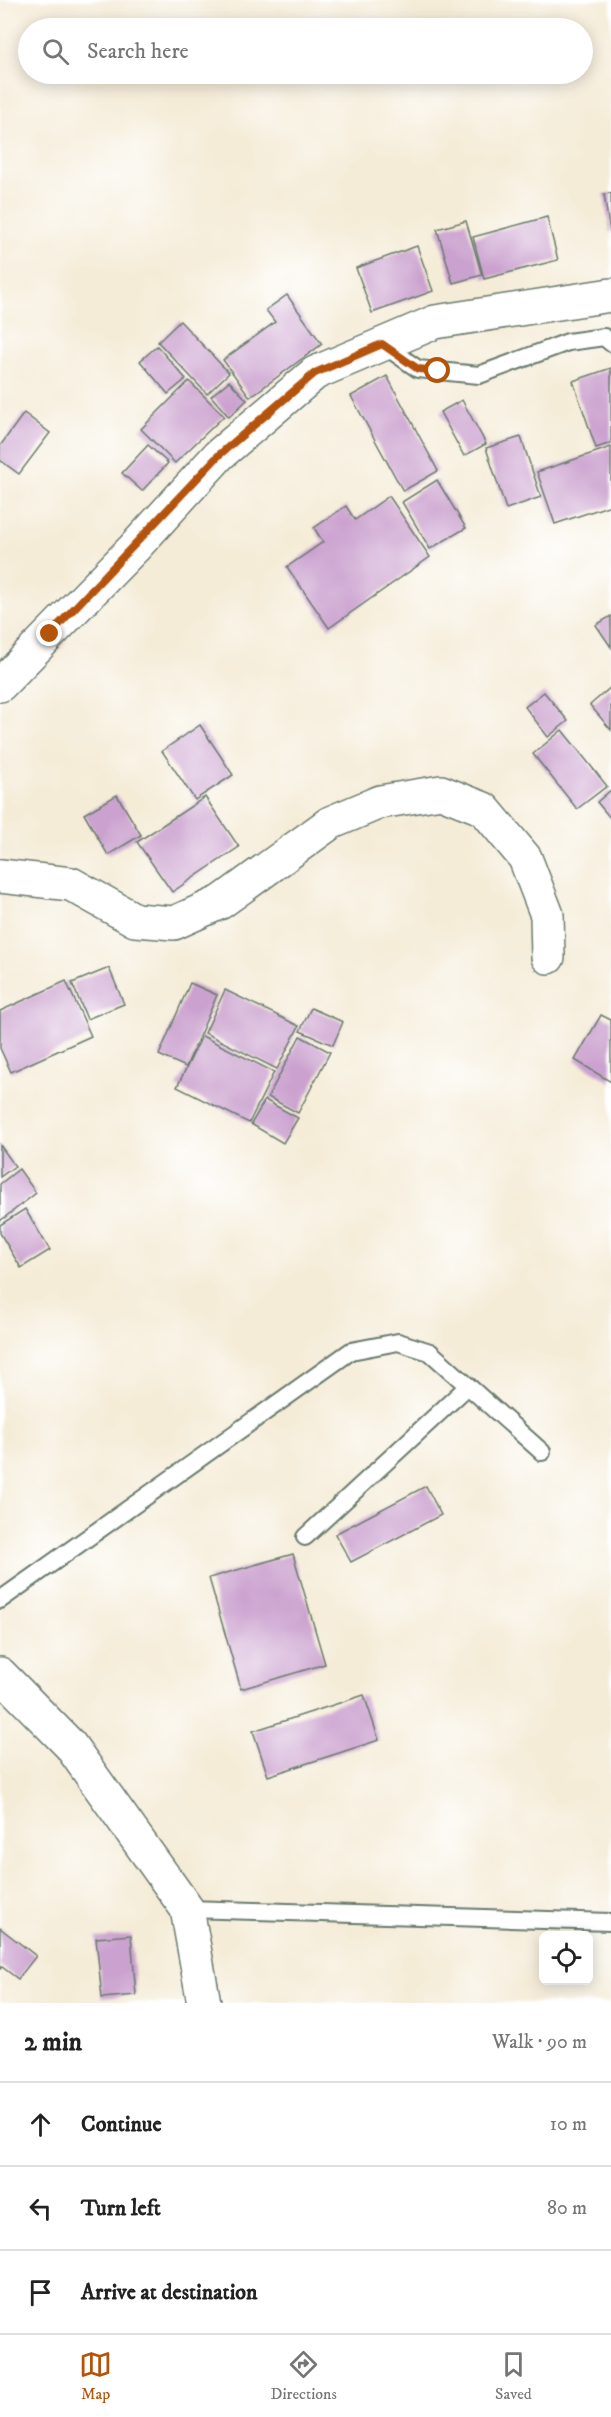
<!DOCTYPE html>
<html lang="en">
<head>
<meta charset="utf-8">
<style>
  :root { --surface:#fff; --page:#f6f6f6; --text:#222; --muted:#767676; --line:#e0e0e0; --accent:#b45309 }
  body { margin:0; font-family:"IM FELL DW Pica",serif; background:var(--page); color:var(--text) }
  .controls { position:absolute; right:18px; bottom:18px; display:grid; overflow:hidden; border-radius:9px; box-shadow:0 3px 15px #0003 }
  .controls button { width:54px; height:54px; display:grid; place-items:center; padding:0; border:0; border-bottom:2px solid var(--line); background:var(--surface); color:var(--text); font:30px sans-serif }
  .stop { position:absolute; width:18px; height:18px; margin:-14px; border:4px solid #b45309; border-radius:50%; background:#fff }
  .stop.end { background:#b45309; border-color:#fff; box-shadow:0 2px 6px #0008 }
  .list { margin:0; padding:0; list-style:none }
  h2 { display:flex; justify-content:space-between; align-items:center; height:78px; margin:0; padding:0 24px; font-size:26px }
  h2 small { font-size:20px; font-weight:400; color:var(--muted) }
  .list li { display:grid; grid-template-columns:39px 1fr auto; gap:18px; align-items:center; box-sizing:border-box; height:84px; padding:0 24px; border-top:2px solid var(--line) }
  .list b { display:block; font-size:22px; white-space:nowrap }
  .list em { font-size:20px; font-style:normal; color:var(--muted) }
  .icon { flex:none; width:33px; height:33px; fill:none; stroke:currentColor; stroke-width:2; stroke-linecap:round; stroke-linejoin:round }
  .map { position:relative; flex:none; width:611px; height:2003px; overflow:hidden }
  .search { position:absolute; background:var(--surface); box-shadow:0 3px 15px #0003; left:18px; right:18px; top:18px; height:66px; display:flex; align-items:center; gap:15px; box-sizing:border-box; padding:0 21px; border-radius:33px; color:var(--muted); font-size:22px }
  .sheet { height:330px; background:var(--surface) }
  nav { display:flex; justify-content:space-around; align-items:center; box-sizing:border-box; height:84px; border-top:2px solid var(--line); background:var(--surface); font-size:16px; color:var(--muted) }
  nav a { display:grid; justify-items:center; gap:3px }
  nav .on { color:var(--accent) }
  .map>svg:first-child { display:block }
</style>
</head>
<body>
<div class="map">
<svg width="611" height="2003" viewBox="0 0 611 2003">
  <rect width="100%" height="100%" fill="#fff"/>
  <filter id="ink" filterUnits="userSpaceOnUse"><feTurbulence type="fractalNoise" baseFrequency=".0167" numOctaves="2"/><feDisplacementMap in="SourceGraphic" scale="12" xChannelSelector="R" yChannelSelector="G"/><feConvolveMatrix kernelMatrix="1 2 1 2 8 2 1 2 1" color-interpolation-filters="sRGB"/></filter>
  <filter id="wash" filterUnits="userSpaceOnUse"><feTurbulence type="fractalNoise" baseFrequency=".008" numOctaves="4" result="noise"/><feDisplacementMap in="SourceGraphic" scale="24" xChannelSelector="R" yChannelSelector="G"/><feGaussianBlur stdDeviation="1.35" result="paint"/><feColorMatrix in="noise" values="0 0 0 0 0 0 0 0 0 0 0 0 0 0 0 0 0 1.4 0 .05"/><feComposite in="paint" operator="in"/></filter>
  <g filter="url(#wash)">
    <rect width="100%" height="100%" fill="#f5ecd8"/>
    <g id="blocks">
      <!-- building -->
      <g fill="#cba1cf">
        <path d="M 611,193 L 611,232 L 610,232 L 604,194 Z"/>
        <path d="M 547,217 L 558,260 L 484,279 L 473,237 Z"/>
        <path d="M 466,221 L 482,275 L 453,283 L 437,229 Z"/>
        <path d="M 417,246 L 433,291 L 372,313 L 356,268 Z"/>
        <path d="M 287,295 L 322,344 L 250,397 L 223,360 L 275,322 L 266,310 Z"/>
        <path d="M 180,321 L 229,373 L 207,394 L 158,342 Z"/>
        <path d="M 157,346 L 186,379 L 168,394 L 140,361 Z"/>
        <path d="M 611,368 L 611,443 L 596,448 L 573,381 Z"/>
        <path d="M 387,376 L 438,471 L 403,491 L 351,396 Z"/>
        <path d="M 189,381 L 224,416 L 175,463 L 141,429 Z"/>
        <path d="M 229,381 L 247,400 L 229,417 L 211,396 Z"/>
        <path d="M 462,400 L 486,444 L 464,456 L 440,412 Z"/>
        <path d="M 24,413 L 50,433 L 19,474 L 0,460 L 0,446 Z"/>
        <path d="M 521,437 L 541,497 L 506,509 L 486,448 Z"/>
        <path d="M 148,445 L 168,463 L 142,491 L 122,473 Z"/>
        <path d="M 611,447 L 611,505 L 555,524 L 537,472 Z"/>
        <path d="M 437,480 L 466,528 L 430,549 L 402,502 Z"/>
        <path d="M 389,496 L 430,557 L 329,628 L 287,567 L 323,542 L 314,528 L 346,506 L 355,520 Z"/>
        <path d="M 611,616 L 611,647 L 596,625 Z"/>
        <path d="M 611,687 L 611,730 L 590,705 Z"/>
        <path d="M 544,692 L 568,721 L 548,737 L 525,707 Z"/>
        <path d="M 200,725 L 233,775 L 195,800 L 162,751 Z"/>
        <path d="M 562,730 L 607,786 L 577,809 L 533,754 Z"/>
        <path d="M 611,790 L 611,819 L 597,802 Z"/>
        <path d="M 117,795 L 141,835 L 108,855 L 84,814 Z"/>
        <path d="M 205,797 L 239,847 L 172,892 L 137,842 Z"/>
        <path d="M 109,968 L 124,1004 L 87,1019 L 72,983 Z"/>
        <path d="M 66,981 L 91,1036 L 11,1072 L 0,1048 L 0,1011 Z"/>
        <path d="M 190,983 L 217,995 L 186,1067 L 159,1055 Z"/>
        <path d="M 225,990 L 299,1026 L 277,1069 L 205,1033 Z"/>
        <path d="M 311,1008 L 343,1022 L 333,1045 L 300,1031 Z"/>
        <path d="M 601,1015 L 611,1020 L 611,1082 L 575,1060 Z"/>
        <path d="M 202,1036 L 274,1072 L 249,1123 L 177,1087 Z"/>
        <path d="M 300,1036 L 330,1052 L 298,1113 L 268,1097 Z"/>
        <path d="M 265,1100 L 298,1118 L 283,1143 L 251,1124 Z"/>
        <path d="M 0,1145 L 15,1166 L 0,1177 Z"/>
        <path d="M 19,1169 L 36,1193 L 0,1221 L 0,1184 Z"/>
        <path d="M 25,1209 L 50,1250 L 21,1268 L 0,1233 L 0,1225 Z"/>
        <path d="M 426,1486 L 441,1515 L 351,1562 L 335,1534 Z"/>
        <path d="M 293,1554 L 325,1664 L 241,1689 L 209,1578 Z"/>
        <path d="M 364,1695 L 379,1740 L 268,1776 L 253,1731 Z"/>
        <path d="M 0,1928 L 36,1956 L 18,1979 L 2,1967 L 0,1969 Z"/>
        <path d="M 131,1935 L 136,1995 L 102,1998 L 96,1938 Z"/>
      </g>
    </g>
  </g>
  <g filter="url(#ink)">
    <use href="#blocks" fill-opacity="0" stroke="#6a7a6d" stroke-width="1.5"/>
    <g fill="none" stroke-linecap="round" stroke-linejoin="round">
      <!-- lane casing -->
      <g stroke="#6a7a6d" stroke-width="20">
        <g id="lane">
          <path d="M 382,344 L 418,369 L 479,375 L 568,342 L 604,337 L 611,343"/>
          <path d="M 305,1537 L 468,1386"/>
          <path d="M 0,1600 L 351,1351 L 398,1342 L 430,1352 L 542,1452"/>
          <path d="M 187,1909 L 611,1922"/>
        </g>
      </g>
      <!-- street casing -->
      <g stroke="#6a7a6d" stroke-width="36">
        <g id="street">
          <path d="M 0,685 L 134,548 L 219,455 L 315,373 L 435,322 L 611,295"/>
          <path d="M 0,876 L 71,884 L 135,920 L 174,923 L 221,902 L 330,823 L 380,802 L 441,792 L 484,809 L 525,858 L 547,915 L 548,957"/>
        </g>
      </g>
      <!-- secondary casing -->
      <g stroke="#6a7a6d" stroke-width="36">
        <path id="secondary" d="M 0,1674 L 70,1745 L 187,1909 L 204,2003"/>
      </g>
      <!-- lane -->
      <use href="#lane" stroke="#fff" stroke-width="16"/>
      <!-- street -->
      <use href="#street" stroke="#fff" stroke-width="33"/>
      <!-- secondary -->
      <use href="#secondary" stroke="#fff" stroke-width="33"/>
    </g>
  </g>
  <g fill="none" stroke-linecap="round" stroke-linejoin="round" filter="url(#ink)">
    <!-- route -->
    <path stroke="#b45309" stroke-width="8" d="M 50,634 L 219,455 L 315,373 L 382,344 L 418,369 L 438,371"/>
  </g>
</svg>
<div class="controls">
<button><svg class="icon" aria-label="locate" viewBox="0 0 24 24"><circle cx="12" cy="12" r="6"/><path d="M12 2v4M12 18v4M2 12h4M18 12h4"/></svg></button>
</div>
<div class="stop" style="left:438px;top:371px"></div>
<div class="stop end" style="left:50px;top:634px"></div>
<div class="search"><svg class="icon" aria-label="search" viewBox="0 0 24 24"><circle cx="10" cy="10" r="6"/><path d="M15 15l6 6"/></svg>Search here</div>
</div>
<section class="sheet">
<h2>2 min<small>Walk · 90 m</small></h2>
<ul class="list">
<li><svg class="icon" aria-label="ahead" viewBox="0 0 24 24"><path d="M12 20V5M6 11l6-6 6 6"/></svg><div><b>Continue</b></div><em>10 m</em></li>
<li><svg class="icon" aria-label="left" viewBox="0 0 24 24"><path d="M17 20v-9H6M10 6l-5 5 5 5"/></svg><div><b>Turn left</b></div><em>80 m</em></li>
<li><svg class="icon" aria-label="arrive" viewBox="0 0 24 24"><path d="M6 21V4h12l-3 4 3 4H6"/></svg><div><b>Arrive at destination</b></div></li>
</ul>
</section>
<nav>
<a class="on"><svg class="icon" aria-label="map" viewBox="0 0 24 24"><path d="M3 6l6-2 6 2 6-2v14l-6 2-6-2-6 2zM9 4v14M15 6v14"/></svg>Map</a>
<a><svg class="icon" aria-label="directions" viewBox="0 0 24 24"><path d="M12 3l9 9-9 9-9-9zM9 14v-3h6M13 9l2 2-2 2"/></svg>Directions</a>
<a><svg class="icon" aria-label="saved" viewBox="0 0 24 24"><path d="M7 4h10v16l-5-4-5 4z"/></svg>Saved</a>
</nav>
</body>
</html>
